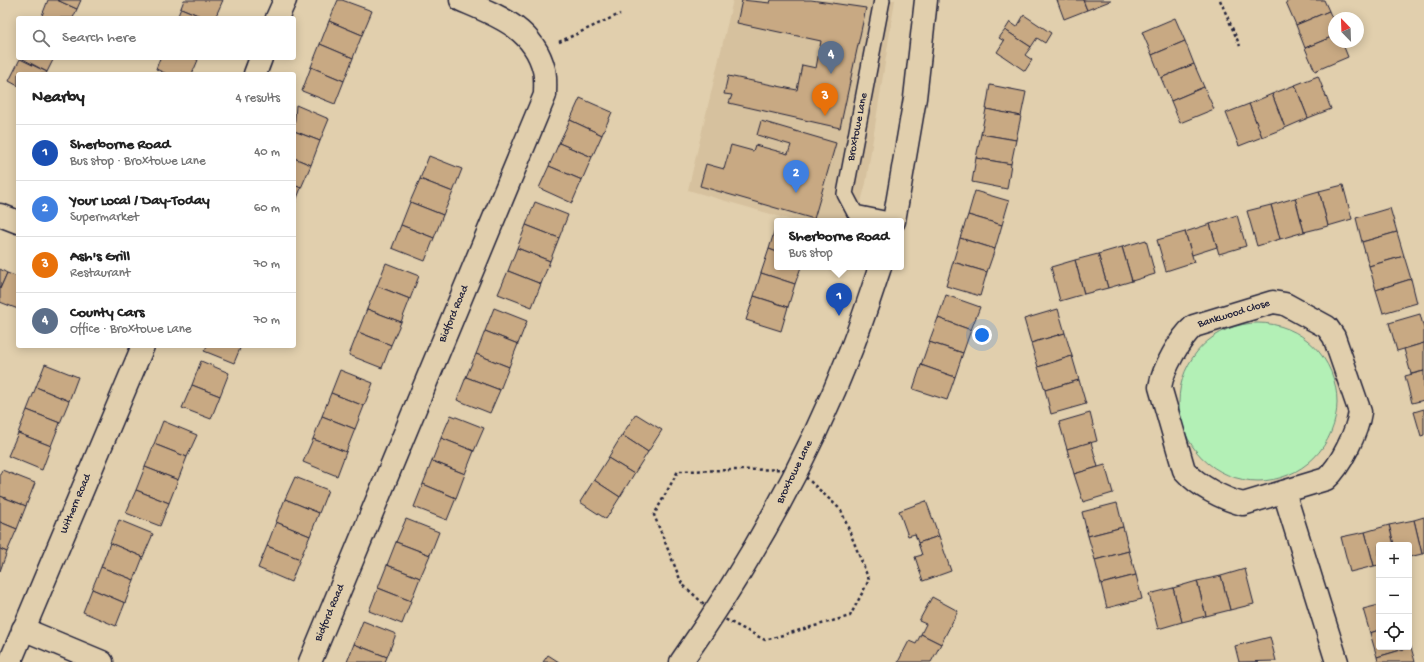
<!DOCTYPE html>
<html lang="en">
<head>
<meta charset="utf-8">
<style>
  :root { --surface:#fff; --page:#f6f6f6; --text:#222; --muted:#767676; --line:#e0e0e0; --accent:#b45309 }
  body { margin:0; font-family:"Gochi Hand",sans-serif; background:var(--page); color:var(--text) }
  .controls { position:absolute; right:12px; bottom:12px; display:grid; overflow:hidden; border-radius:4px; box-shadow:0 2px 10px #0003 }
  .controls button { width:36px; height:36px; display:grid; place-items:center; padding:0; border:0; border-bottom:1px solid var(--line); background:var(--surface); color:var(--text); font:20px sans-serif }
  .compass { position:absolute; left:1328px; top:12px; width:36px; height:36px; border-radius:50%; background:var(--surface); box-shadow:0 2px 10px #0003; rotate:337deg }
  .you { position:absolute; left:982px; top:335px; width:14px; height:14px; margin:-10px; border:3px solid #fff; border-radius:50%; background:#1a73e8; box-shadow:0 0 0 6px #1a73e833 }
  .badge { display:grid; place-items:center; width:26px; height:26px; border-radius:50%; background:var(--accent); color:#fff; font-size:13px; font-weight:700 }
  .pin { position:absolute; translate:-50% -33px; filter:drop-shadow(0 1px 2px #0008) }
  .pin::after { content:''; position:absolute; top:21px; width:14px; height:12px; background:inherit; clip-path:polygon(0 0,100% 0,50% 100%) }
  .popup { position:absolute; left:774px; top:218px; width:130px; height:52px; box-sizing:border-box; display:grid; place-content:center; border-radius:4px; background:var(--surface); filter:drop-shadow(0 1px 3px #0005); font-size:13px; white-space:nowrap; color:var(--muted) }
  .popup b { font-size:15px; color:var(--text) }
  .popup::after { content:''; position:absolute; left:50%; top:100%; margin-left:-8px; border:8px solid transparent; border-top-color:var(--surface) }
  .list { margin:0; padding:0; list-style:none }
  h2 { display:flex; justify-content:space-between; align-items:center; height:52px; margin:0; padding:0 16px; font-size:17px }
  h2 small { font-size:13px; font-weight:400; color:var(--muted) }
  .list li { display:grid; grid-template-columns:26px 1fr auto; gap:12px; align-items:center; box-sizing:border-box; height:56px; padding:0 16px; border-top:1px solid var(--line) }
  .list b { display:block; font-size:15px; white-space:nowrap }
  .list p { margin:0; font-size:13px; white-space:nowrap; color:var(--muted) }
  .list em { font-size:13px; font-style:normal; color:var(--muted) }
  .icon { flex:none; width:22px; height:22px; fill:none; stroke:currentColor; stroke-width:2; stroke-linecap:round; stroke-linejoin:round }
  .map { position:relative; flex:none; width:1424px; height:662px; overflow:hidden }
  .search { position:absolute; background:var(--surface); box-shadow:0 2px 10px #0003; left:16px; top:16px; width:280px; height:44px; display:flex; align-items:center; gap:10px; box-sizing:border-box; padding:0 14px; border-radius:4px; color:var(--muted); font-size:15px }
  .panel { position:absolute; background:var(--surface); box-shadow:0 2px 10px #0003; left:16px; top:72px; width:280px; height:276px; border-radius:4px }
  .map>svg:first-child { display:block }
</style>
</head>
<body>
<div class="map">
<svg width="1424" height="662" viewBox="0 0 1424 662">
  <rect width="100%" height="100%" fill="#e1cfad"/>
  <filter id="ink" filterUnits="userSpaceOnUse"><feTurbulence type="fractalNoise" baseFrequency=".025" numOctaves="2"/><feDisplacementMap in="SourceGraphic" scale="8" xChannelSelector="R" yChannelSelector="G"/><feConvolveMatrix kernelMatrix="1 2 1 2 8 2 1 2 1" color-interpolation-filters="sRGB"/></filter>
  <g filter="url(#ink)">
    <!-- built -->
    <path fill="#d6c19e" d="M 733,0 L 895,0 L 866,183 L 856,221 L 795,221 L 688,190 Z"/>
    <!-- green -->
    <circle fill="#b3f0b6" stroke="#6a8978" cx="1258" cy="402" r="79"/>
    <!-- building -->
    <g fill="#c8a983" stroke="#22223b">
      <path d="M 48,0 L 57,0 L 77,9 L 73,18 L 41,18 Z"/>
      <path d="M 57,0 L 81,0 L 77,9 Z"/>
      <path d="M 184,0 L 223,0 L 215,18 L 205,18 L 181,8 Z"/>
      <path d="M 338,0 L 342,0 L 372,11 L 362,35 L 329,21 Z"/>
      <path d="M 742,0 L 770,3 L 771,0 L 811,0 L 866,8 L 840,128 L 729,103 L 732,95 L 724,94 L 728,76 L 797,90 L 802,65 L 816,68 L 821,41 L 737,23 Z"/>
      <path d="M 1057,0 L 1083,0 L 1087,10 L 1064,19 Z"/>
      <path d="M 1083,0 L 1110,0 L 1110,1 L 1087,10 Z"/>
      <path d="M 1291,0 L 1324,0 L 1329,11 L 1296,25 L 1286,2 Z"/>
      <path d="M 181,8 L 205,18 L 177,18 Z"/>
      <path d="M 1329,11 L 1334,23 L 1334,36 L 1305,48 L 1296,25 Z"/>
      <path d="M 1024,15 L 1051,33 L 1045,43 L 1037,38 L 1031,47 L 1005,30 L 1010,22 L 1017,27 Z"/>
      <path d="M 1175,18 L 1185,41 L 1152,55 L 1142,32 Z"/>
      <path d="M 329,21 L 362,35 L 353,58 L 320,44 Z"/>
      <path d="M 1005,30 L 1031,47 L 1025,55 L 1032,60 L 1025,71 L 997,52 L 1004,41 L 999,38 Z"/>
      <path d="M 1334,36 L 1334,42 L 1342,42 L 1348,57 L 1315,71 L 1305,48 Z"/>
      <path d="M 1185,41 L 1194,64 L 1161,78 L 1152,55 Z"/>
      <path d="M 320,44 L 353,58 L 344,81 L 311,67 Z"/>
      <path d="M 21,58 L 54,58 L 47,72 Z"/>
      <path d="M 160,58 L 194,58 L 198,60 L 192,74 L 167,74 L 156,69 Z"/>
      <path d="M 20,59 L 47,72 L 46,74 L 18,74 L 18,86 L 9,81 Z"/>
      <path d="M 1194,64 L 1204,87 L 1171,101 L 1161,78 Z"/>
      <path d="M 311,67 L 344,81 L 335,104 L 302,91 Z"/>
      <path d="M 1318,76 L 1331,109 L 1308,118 L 1295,85 Z"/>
      <path d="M 990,85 L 1026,92 L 1021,116 L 986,109 Z"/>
      <path d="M 1295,85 L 1308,118 L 1285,128 L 1272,94 Z"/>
      <path d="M 1204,87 L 1214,109 L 1180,123 L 1171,101 Z"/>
      <path d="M 1272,94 L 1285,128 L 1262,137 L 1249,104 Z"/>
      <path d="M 580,98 L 612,112 L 602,135 L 570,120 Z"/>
      <path d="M 1249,104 L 1262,137 L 1239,146 L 1226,113 Z"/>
      <path d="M 296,105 L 329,119 L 320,141 L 294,131 Z"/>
      <path d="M 986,109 L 1021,116 L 1016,140 L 981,134 Z"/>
      <path d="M 570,120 L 602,135 L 592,157 L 559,143 Z"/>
      <path d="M 761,121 L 836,143 L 814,219 L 700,186 L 706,164 L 724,169 L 731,145 L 753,151 L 755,145 L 788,154 L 791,145 L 757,135 Z"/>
      <path d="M 294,131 L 320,141 L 311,165 L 294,158 Z"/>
      <path d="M 981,134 L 1016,140 L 1011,164 L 976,158 Z"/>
      <path d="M 559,143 L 592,157 L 582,180 L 549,166 Z"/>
      <path d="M 429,156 L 462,169 L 453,192 L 420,179 Z"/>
      <path d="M 294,158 L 311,165 L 301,188 L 294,185 Z"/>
      <path d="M 976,158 L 1011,164 L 1007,189 L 972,182 Z"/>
      <path d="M 549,166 L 582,180 L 572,203 L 539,188 Z"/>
      <path d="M 420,179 L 453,192 L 443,215 L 410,202 Z"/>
      <path d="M 294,185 L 301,188 L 294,206 Z"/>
      <path d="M 1343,185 L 1352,219 L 1328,226 L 1319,191 Z"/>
      <path d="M 975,191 L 1009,201 L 1002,225 L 968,215 Z"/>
      <path d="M 1319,191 L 1328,226 L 1304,232 L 1295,198 Z"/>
      <path d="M 1295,198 L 1304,232 L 1280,239 L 1271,205 Z"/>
      <path d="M 410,202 L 443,215 L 434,238 L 401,225 Z"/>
      <path d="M 535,202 L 568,215 L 559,238 L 526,225 Z"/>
      <path d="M 1271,205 L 1280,239 L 1257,246 L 1247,211 Z"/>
      <path d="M 1390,208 L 1397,232 L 1362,242 L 1356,218 Z"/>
      <path d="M 968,215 L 1002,225 L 995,249 L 960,238 Z"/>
      <path d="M 1237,215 L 1246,246 L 1219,254 L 1210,224 Z"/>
      <path d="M 1210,224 L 1217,247 L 1192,255 L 1185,232 Z"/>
      <path d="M 401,225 L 434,238 L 425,261 L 392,248 Z"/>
      <path d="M 526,225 L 559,238 L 550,261 L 517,248 Z"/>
      <path d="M 776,226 L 777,226 L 777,252 L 769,249 Z"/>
      <path d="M 1185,232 L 1194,262 L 1166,271 L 1157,240 Z"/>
      <path d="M 1397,232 L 1404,256 L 1369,266 L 1362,242 Z"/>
      <path d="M 960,238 L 995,249 L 987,272 L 953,262 Z"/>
      <path d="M 1146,240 L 1155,274 L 1132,281 L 1122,247 Z"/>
      <path d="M 1122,247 L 1132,281 L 1108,288 L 1098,254 Z"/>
      <path d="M 517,248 L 550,261 L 541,284 L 508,271 Z"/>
      <path d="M 769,249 L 777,252 L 777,267 L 801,267 L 795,284 L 761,273 Z"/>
      <path d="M 1098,254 L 1108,288 L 1084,294 L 1075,260 Z"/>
      <path d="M 1404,256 L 1411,279 L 1376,290 L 1369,266 Z"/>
      <path d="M 1075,260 L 1084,294 L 1060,301 L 1051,267 Z"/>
      <path d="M 953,262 L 987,272 L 980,296 L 946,286 Z"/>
      <path d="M 386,263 L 419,276 L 410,299 L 377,286 Z"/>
      <path d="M 0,269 L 7,273 L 0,289 Z"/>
      <path d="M 508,271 L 541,284 L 532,307 L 498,294 Z"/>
      <path d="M 7,273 L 18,277 L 18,309 L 0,302 L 0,289 Z"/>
      <path d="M 761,273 L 795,284 L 788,307 L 754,296 Z"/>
      <path d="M 1411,279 L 1417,303 L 1383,313 L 1376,290 Z"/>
      <path d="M 377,286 L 410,299 L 401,322 L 367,309 Z"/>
      <path d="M 946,295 L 980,307 L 971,330 L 938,318 Z"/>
      <path d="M 754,296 L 788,307 L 781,331 L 746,320 Z"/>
      <path d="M 494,308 L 527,321 L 518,344 L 485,331 Z"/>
      <path d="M 367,309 L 401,322 L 391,345 L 358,332 Z"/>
      <path d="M 1058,309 L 1065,333 L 1031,343 L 1024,319 Z"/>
      <path d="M 1420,314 L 1424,329 L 1424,343 L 1397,351 L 1389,323 Z"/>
      <path d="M 938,318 L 971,330 L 963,353 L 929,342 Z"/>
      <path d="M 485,331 L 518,344 L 509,367 L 476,354 Z"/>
      <path d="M 358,332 L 391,345 L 382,368 L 349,355 Z"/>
      <path d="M 1065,333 L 1072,356 L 1038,367 L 1031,343 Z"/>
      <path d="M 929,342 L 963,353 L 955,377 L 921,365 Z"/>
      <path d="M 1424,343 L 1424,371 L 1411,374 L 1404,349 Z"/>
      <path d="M 207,346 L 241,346 L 234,363 L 204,351 Z"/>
      <path d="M 476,354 L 509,367 L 500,390 L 466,377 Z"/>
      <path d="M 1072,356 L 1079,380 L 1045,390 L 1038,367 Z"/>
      <path d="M 201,361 L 229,373 L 220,396 L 192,385 Z"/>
      <path d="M 45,364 L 78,377 L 69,401 L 36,387 Z"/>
      <path d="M 921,365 L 955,377 L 947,400 L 913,389 Z"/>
      <path d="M 340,370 L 373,383 L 364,406 L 331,393 Z"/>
      <path d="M 1424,371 L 1424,400 L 1412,403 L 1405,376 Z"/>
      <path d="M 466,377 L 500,390 L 490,413 L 457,400 Z"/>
      <path d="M 1079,380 L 1086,404 L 1051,414 L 1045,390 Z"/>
      <path d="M 192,385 L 220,396 L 211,419 L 182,408 Z"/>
      <path d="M 36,387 L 69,401 L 60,423 L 27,410 Z"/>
      <path d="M 331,393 L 364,406 L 355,429 L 322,416 Z"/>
      <path d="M 1424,409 L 1424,435 L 1421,436 L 1414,412 Z"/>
      <path d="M 27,410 L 60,423 L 51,446 L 18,433 Z"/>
      <path d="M 1090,413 L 1097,441 L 1067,449 L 1059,422 Z"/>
      <path d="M 636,414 L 662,430 L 648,452 L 622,435 Z"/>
      <path d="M 451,415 L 484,428 L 474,451 L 441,438 Z"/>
      <path d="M 322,416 L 355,429 L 346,452 L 313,439 Z"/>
      <path d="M 163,421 L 197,435 L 187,457 L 154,444 Z"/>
      <path d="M 18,433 L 51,446 L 42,470 L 8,456 Z"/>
      <path d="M 622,435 L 648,452 L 634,474 L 608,458 Z"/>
      <path d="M 441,438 L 474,451 L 465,474 L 432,461 Z"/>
      <path d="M 313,439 L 346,452 L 337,476 L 303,462 Z"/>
      <path d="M 1091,442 L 1098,467 L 1074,474 L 1067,449 Z"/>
      <path d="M 154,444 L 187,457 L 178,480 L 145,467 Z"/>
      <path d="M 608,458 L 634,474 L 620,497 L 594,480 Z"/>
      <path d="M 432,461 L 465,474 L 456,498 L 423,484 Z"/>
      <path d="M 1105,465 L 1113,493 L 1083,502 L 1074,474 Z"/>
      <path d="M 145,467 L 178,480 L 169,503 L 136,490 Z"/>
      <path d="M 2,470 L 35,483 L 26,506 L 0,496 L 0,474 Z"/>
      <path d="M 295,477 L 328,490 L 319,513 L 285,499 Z"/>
      <path d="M 594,480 L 620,497 L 606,519 L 580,502 Z"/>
      <path d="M 423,484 L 456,498 L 447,520 L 414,507 Z"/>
      <path d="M 136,490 L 169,503 L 160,526 L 126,513 Z"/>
      <path d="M 0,496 L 26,506 L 17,529 L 0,522 Z"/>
      <path d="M 285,499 L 319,513 L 310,536 L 276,522 Z"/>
      <path d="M 926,501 L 939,536 L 918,543 L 915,534 L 908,536 L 899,511 Z"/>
      <path d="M 1117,503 L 1123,527 L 1088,536 L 1082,512 Z"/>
      <path d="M 1424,517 L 1424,554 L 1422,554 L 1414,520 Z"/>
      <path d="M 406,519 L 439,532 L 430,555 L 396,542 Z"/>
      <path d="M 119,520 L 153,534 L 143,557 L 110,543 Z"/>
      <path d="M 1414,520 L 1422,554 L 1409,557 L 1409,545 L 1394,545 L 1389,525 Z"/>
      <path d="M 0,522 L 17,529 L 7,552 L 0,549 Z"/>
      <path d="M 276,522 L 310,536 L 300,559 L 267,546 Z"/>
      <path d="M 1389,525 L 1394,545 L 1379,545 L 1379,565 L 1374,566 L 1365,532 Z"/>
      <path d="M 1123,527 L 1129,551 L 1095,560 L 1088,536 Z"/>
      <path d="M 1365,532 L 1374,566 L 1350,572 L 1341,537 Z"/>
      <path d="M 939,536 L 951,571 L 923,581 L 915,557 L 922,555 L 918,543 Z"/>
      <path d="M 396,542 L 430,555 L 420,578 L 387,565 Z"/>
      <path d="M 110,543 L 143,557 L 134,580 L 101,567 Z"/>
      <path d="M 267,546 L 300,559 L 291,582 L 258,568 Z"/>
      <path d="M 0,549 L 7,552 L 0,571 Z"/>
      <path d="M 1129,551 L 1136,575 L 1101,584 L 1095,560 Z"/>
      <path d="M 387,565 L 420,578 L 411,601 L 378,588 Z"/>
      <path d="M 101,567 L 134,580 L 125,603 L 92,589 Z"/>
      <path d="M 1245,569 L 1254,604 L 1230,610 L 1221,576 Z"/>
      <path d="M 1136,575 L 1142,599 L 1107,608 L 1101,584 Z"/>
      <path d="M 1221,576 L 1230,610 L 1206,616 L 1197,581 Z"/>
      <path d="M 1197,581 L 1206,616 L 1182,622 L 1173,588 Z"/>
      <path d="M 378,588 L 411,601 L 402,624 L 369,611 Z"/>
      <path d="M 1173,588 L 1182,622 L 1158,629 L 1149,594 Z"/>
      <path d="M 92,589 L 125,603 L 116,626 L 83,612 Z"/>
      <path d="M 932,597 L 958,611 L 941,644 L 921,634 L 926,624 L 919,621 Z"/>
      <path d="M 1379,605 L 1379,630 L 1370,633 L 1363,609 Z"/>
      <path d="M 363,621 L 396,634 L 387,657 L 354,644 Z"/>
      <path d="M 1379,630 L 1379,647 L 1409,647 L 1409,640 L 1411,647 L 1377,657 L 1370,633 Z"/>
      <path d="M 921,634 L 941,644 L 931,662 L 898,662 L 909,641 L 916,644 Z"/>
      <path d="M 1270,637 L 1276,661 L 1239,662 L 1235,646 Z"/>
      <path d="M 354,644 L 387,657 L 385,662 L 347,662 Z"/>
      <path d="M 1411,647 L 1415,662 L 1378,662 L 1377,657 Z"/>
      <path d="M 548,655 L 559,662 L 543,662 Z"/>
    </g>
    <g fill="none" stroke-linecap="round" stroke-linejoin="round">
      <!-- lane casing -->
      <g stroke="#22223b" stroke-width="18">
        <path id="lane" d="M 882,0 L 845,194 L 855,213 L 894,221"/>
      </g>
      <!-- street casing -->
      <g stroke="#22223b" stroke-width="25">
        <g id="street">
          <path d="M 277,18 L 285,0"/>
          <path d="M 255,74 L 261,58"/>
          <path d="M 0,215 L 18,222"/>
          <path d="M 1273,302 L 1285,304 L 1327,327 L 1334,337 L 1360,412 C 1357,432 1341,466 1326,479 L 1243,504 C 1223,499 1198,486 1184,470 L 1160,387 C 1163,369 1180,338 1194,326 Z"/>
          <path d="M 1284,492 L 1337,662"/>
          <path d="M 23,629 L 102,662"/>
          <path d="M 10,662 L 143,346"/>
          <path d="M 310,662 L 545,95 C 545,88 546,78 544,70 C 534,28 496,15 461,0"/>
        </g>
      </g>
      <!-- secondary casing -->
      <g stroke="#22223b" stroke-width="25">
        <g id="secondary">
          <path d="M 894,221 L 915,98 L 926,0"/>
          <path d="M 681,662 C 749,565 808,460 851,350 C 862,322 871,294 880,267"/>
        </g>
      </g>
      <!-- path -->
      <g stroke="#22223b" stroke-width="2.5" stroke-dasharray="3 3" stroke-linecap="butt">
        <path d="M 1220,0 L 1240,46"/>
        <path d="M 559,42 L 620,14"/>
        <path d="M 797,469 L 841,510 L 869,580 L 850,616 L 765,640 L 715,614 L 682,584 L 654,515 L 678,471 Z"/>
      </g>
      <!-- lane -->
      <use href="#lane" stroke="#e1cfad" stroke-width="15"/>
      <!-- street -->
      <use href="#street" stroke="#e1cfad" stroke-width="22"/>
      <!-- secondary -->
      <use href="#secondary" stroke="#e1cfad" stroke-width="22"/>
    </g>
  </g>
  <g text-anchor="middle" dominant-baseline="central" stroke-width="3.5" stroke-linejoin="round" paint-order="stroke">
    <!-- street labels -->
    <g font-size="11" fill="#22223b" stroke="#e1cfad">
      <text transform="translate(858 127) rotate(-79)">Broxtowe Lane</text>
      <text transform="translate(454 314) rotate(-67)">Bidford Road</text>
      <text transform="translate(1234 314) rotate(-17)">Bankwood Close</text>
      <text transform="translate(795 472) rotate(-64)">Broxtowe Lane</text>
      <text transform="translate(76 504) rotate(-67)">Withern Road</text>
      <text transform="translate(330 613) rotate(-67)">Bidford Road</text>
    </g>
  </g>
</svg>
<div class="controls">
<button>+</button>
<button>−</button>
<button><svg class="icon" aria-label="locate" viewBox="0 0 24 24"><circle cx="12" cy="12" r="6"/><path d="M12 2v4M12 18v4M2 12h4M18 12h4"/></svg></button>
</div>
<svg class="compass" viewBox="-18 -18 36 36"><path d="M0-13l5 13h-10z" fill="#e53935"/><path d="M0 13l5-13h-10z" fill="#767676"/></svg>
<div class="you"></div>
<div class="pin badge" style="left:839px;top:316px;background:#1a4fb4">1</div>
<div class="popup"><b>Sherborne Road</b>Bus stop</div>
<div class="pin badge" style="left:796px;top:193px;background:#3f7fe0">2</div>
<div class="pin badge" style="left:825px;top:116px;background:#e8710a">3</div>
<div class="pin badge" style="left:831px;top:74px;background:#5c6f8a">4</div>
<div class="search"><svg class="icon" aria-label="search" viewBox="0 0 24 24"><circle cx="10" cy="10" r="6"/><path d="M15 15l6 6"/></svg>Search here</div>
<section class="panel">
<h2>Nearby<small>4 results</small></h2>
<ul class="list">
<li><span class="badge" style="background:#1a4fb4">1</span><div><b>Sherborne Road</b><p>Bus stop · Broxtowe Lane</p></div><em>40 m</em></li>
<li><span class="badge" style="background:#3f7fe0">2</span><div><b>Your Local / Day-Today</b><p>Supermarket</p></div><em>60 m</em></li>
<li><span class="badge" style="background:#e8710a">3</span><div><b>Ash's Grill</b><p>Restaurant</p></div><em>70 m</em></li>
<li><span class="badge" style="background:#5c6f8a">4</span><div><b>County Cars</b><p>Office · Broxtowe Lane</p></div><em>70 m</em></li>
</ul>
</section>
</div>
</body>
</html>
